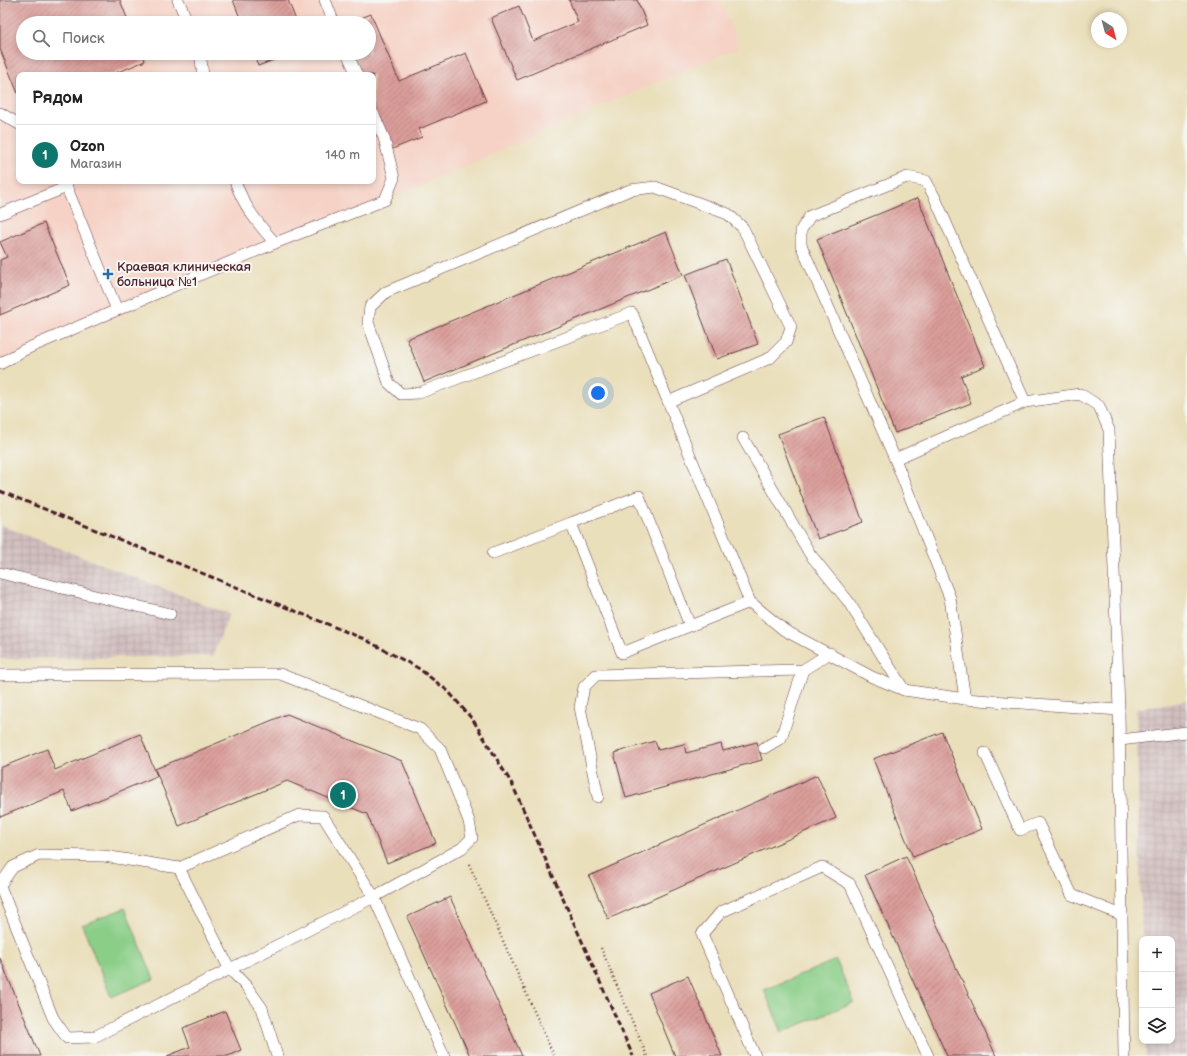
<!DOCTYPE html>
<html lang="ru">
<head>
<meta charset="utf-8">
<style>
  :root { --surface:#fff; --page:#f2f2f2; --text:#222; --muted:#767676; --line:#e0e0e0; --accent:#0f766e }
  body { margin:0; font-family:"Balsamiq Sans",sans-serif; background:var(--page); color:var(--text) }
  .controls { position:absolute; right:12px; bottom:12px; display:grid; overflow:hidden; border-radius:8px; box-shadow:0 2px 6px #0003 }
  .controls button { width:36px; height:36px; display:grid; place-items:center; padding:0; border:0; border-bottom:1px solid var(--line); background:var(--surface); color:var(--text); font:20px sans-serif }
  .compass { position:absolute; left:1091px; top:12px; width:36px; height:36px; border-radius:50%; background:var(--surface); box-shadow:0 2px 6px #0003; rotate:144deg }
  .you { position:absolute; left:598px; top:393px; width:14px; height:14px; margin:-10px; border:3px solid #fff; border-radius:50%; background:#1a73e8; box-shadow:0 0 0 6px #1a73e833 }
  .badge { display:grid; place-items:center; width:26px; height:26px; border-radius:50%; background:var(--accent); color:#fff; font-size:13px; font-weight:700 }
  .pin { position:absolute; translate:-50% -50%; border:2px solid #fff; box-shadow:0 1px 4px #0006 }
  .list { margin:0; padding:0; list-style:none }
  h2 { display:flex; justify-content:space-between; align-items:center; height:52px; margin:0; padding:0 16px; font-size:17px }
  h2 small { font-size:13px; font-weight:400; color:var(--muted) }
  .list li { display:grid; grid-template-columns:26px 1fr auto; gap:12px; align-items:center; box-sizing:border-box; height:60px; padding:0 16px; border-top:1px solid var(--line) }
  .list b { display:block; font-size:15px; white-space:nowrap }
  .list p { margin:0; font-size:13px; white-space:nowrap; color:var(--muted) }
  .list em { font-size:13px; font-style:normal; color:var(--muted) }
  .icon { flex:none; width:22px; height:22px; fill:none; stroke:currentColor; stroke-width:2; stroke-linecap:round; stroke-linejoin:round }
  .map { position:relative; flex:none; width:1187px; height:1056px; overflow:hidden }
  .search { position:absolute; background:var(--surface); box-shadow:0 2px 6px #0003; left:16px; top:16px; width:360px; height:44px; display:flex; align-items:center; gap:10px; box-sizing:border-box; padding:0 14px; border-radius:22px; color:var(--muted); font-size:15px }
  .panel { position:absolute; background:var(--surface); box-shadow:0 2px 6px #0003; left:16px; top:72px; width:360px; height:112px; border-radius:8px }
  .map>svg:first-child { display:block }
</style>
</head>
<body>
<div class="map">
<svg width="1187" height="1056" viewBox="0 0 1187 1056">
  <defs>
    <pattern id="industrial-grid" width="8" height="8" patternUnits="userSpaceOnUse"><rect width="8" height="8" fill="#d1bfbf"/><path d="M0 4h8M4 0v8" fill="none" stroke="#b5a4a4"/></pattern>
    <pattern id="building-hatch" width="6" height="6" patternUnits="userSpaceOnUse"><rect width="6" height="6" fill="#da9d9a"/><path d="M-1 1l2-2M0 6l6-6M5 7l2-2" fill="none" stroke="#b37f7e"/></pattern>
  </defs>
  <rect width="100%" height="100%" fill="#f6f6f2"/>
  <filter id="ink" filterUnits="userSpaceOnUse"><feTurbulence type="fractalNoise" baseFrequency=".025" numOctaves="2"/><feDisplacementMap in="SourceGraphic" scale="8" xChannelSelector="R" yChannelSelector="G"/><feConvolveMatrix kernelMatrix="1 2 1 2 8 2 1 2 1" color-interpolation-filters="sRGB"/></filter>
  <filter id="wash" filterUnits="userSpaceOnUse"><feTurbulence type="fractalNoise" baseFrequency=".012" numOctaves="4" result="noise"/><feDisplacementMap in="SourceGraphic" scale="16" xChannelSelector="R" yChannelSelector="G"/><feGaussianBlur stdDeviation="0.9" result="paint"/><feColorMatrix in="noise" values="0 0 0 0 0 0 0 0 0 0 0 0 0 0 0 0 0 1.4 0 .05"/><feComposite in="paint" operator="in"/></filter>
  <g filter="url(#wash)">
    <rect width="100%" height="100%" fill="#eadfbb"/>
    <!-- built -->
    <path fill="#f6d1c5" fill-rule="evenodd" d="M 0,0 L 721,0 L 739,47 L 0,368 ZM 23,23 L 369,23 L 369,53 L 23,53 ZM 19,75 L 373,75 L 373,181 L 19,181 Z"/>
    <!-- industrial -->
    <g fill="url(#industrial-grid)">
      <path d="M 0,525 L 229,614 L 213,656 L 0,659 Z"/>
      <path d="M 1187,700 L 1187,1056 L 1146,1056 L 1145,1041 L 1172,1041 L 1172,939 L 1142,939 L 1136,709 Z"/>
    </g>
    <!-- green -->
    <g fill="#8ace87" stroke="#6a7659">
      <path d="M 125,908 L 154,979 L 111,997 L 82,925 Z"/>
      <path d="M 836,960 L 854,1002 L 782,1032 L 764,990 Z"/>
    </g>
    <g id="blocks">
      <!-- building -->
      <g fill="url(#building-hatch)">
        <path d="M 0,0 L 120,0 L 129,23 L 23,23 L 23,53 L 142,53 L 145,61 L 111,75 L 19,75 L 19,96 L 0,49 Z"/>
        <path d="M 233,0 L 288,0 L 297,23 L 242,23 Z"/>
        <path d="M 569,0 L 637,0 L 647,25 L 517,80 L 491,18 L 519,6 L 533,41 L 578,22 Z"/>
        <path d="M 371,14 L 399,81 L 466,53 L 486,101 L 419,129 L 422,137 L 390,150 L 373,109 L 373,75 L 359,75 L 350,53 L 369,53 L 369,23 L 349,23 Z"/>
        <path d="M 253,53 L 293,53 L 258,66 Z"/>
        <path d="M 918,198 L 985,366 L 961,376 L 971,403 L 895,433 L 817,239 Z"/>
        <path d="M 44,223 L 70,285 L 0,315 L 0,260 L 7,257 L 0,242 Z"/>
        <path d="M 666,232 L 683,275 L 424,382 L 407,339 Z"/>
        <path d="M 726,259 L 758,344 L 717,359 L 685,275 Z"/>
        <path d="M 824,417 L 863,522 L 818,539 L 778,434 Z"/>
        <path d="M 287,714 L 402,761 L 436,843 L 387,863 L 367,814 L 287,781 L 179,826 L 155,769 Z"/>
        <path d="M 942,732 L 982,829 L 913,857 L 873,759 Z"/>
        <path d="M 140,734 L 157,776 L 72,811 L 64,791 L 0,817 L 0,768 L 47,749 L 55,770 Z"/>
        <path d="M 655,741 L 658,750 L 684,744 L 686,753 L 721,744 L 723,751 L 757,742 L 762,760 L 626,798 L 614,753 Z"/>
        <path d="M 817,775 L 836,818 L 608,919 L 589,876 Z"/>
        <path d="M 906,856 L 996,1056 L 947,1056 L 865,875 Z"/>
        <path d="M 450,897 L 522,1056 L 470,1056 L 407,917 Z"/>
        <path d="M 0,958 L 40,1056 L 0,1056 Z"/>
        <path d="M 688,976 L 722,1056 L 675,1056 L 649,993 Z"/>
        <path d="M 225,1011 L 241,1050 L 228,1056 L 167,1056 L 190,1047 L 183,1028 Z"/>
      </g>
    </g>
  </g>
  <g filter="url(#ink)">
    <use href="#blocks" fill-opacity="0" stroke="#623c41" stroke-width="1"/>
    <g fill="none" stroke-linecap="round" stroke-linejoin="round">
      <!-- service casing -->
      <g stroke="#623c41" stroke-width="12">
        <g id="service">
          <path d="M 178,0 L 188,23"/>
          <path d="M 325,0 L 334,23"/>
          <path d="M 200,53 L 203,75"/>
          <path d="M 347,53 L 357,75"/>
          <path d="M 0,113 L 19,124"/>
          <path d="M 64,181 L 117,310 L 275,243"/>
          <path d="M 235,181 C 243,205 258,224 275,243 L 385,200 L 394,178 L 384,138 L 373,113"/>
          <path d="M 0,214 L 67,187"/>
          <path d="M 0,364 L 24,350 L 117,310"/>
          <path d="M 670,401 L 770,358 L 786,342 L 791,327 L 743,228 L 728,214 L 655,187 L 630,190 L 386,292 L 370,307 L 368,322 L 389,383 L 401,394 L 419,393 L 632,313 L 750,602 L 784,630 L 872,677 L 904,690 L 965,699 L 1119,710 L 1124,1056"/>
          <path d="M 743,438 L 810,554 L 848,601 L 904,690"/>
          <path d="M 895,459 L 801,245 L 801,230 L 810,216 L 907,177 L 926,181 L 935,198 L 1025,402"/>
          <path d="M 493,553 L 571,523"/>
          <path d="M 0,573 L 170,614"/>
          <path d="M 690,626 L 639,496 L 571,523 L 622,653 L 750,602"/>
          <path d="M 0,675 L 280,674 L 420,729 L 440,749 L 469,821 L 472,838 L 462,848 L 374,897 L 94,1037 L 67,1038 L 53,1018 L 0,886"/>
          <path d="M 965,699 L 950,598 L 895,459 L 1025,402 L 1080,394 L 1099,406 L 1109,430 L 1119,710"/>
          <path d="M 1120,740 L 1187,732"/>
          <path d="M 764,748 L 781,738 L 803,670"/>
          <path d="M 985,753 L 1020,830 L 1038,823 L 1072,895 L 1122,915"/>
          <path d="M 598,797 L 580,707 L 584,687 L 596,675 L 803,670 L 830,653"/>
          <path d="M 179,868 L 299,815 L 323,816 L 374,897 L 444,1056"/>
          <path d="M 0,885 L 13,867 L 39,855 L 104,856 L 179,868 L 229,968 L 247,987 L 262,1008 L 277,1056"/>
          <path d="M 755,1056 L 702,934 L 721,912 L 822,867 L 850,884 L 928,1056"/>
        </g>
      </g>
      <!-- path -->
      <g stroke="#623c41" stroke-width="2.5" stroke-dasharray="1 3" stroke-linecap="butt">
        <path d="M 469,864 L 554,1056"/>
        <path d="M 601,948 L 647,1056"/>
      </g>
      <!-- service -->
      <use href="#service" stroke="#fff" stroke-width="11"/>
      <!-- rail -->
      <path stroke="#4a1f2b" stroke-width="3" stroke-dasharray="6 3" stroke-linecap="butt" d="M 0,491 L 364,639 L 418,668 L 448,691 L 473,720 L 512,784 L 633,1056"/>
    </g>
  </g>
  <!-- markers -->
  <path fill="#1f6fb2" stroke="#f6f6f2" stroke-width="1.5" d="M106 268h4v4h4v4h-4v4h-4v-4h-4v-4h4z"/>
  <g text-anchor="middle" dominant-baseline="central" stroke-width="4" stroke-linejoin="round" paint-order="stroke">
    <!-- poi labels -->
    <g font-size="13" fill="#4a1f2b" stroke="#f6f6f2" text-anchor="start">
      <text x="117" y="267">Краевая клиническая<tspan x="117" dy="15">больница №1</tspan></text>
    </g>
  </g>
</svg>
<div class="controls">
<button>+</button>
<button>−</button>
<button><svg class="icon" aria-label="layers" viewBox="0 0 24 24"><path d="M12 4l9 5-9 5-9-5zM3 14l9 5 9-5"/></svg></button>
</div>
<svg class="compass" viewBox="-18 -18 36 36"><path d="M0-13l5 13h-10z" fill="#e53935"/><path d="M0 13l5-13h-10z" fill="#767676"/></svg>
<div class="you"></div>
<div class="pin badge" style="left:343px;top:795px">1</div>
<div class="search"><svg class="icon" aria-label="search" viewBox="0 0 24 24"><circle cx="10" cy="10" r="6"/><path d="M15 15l6 6"/></svg>Поиск</div>
<section class="panel">
<h2>Рядом<small></small></h2>
<ul class="list">
<li><span class="badge">1</span><div><b>Ozon</b><p>Магазин</p></div><em>140 m</em></li>
</ul>
</section>
</div>
</body>
</html>
